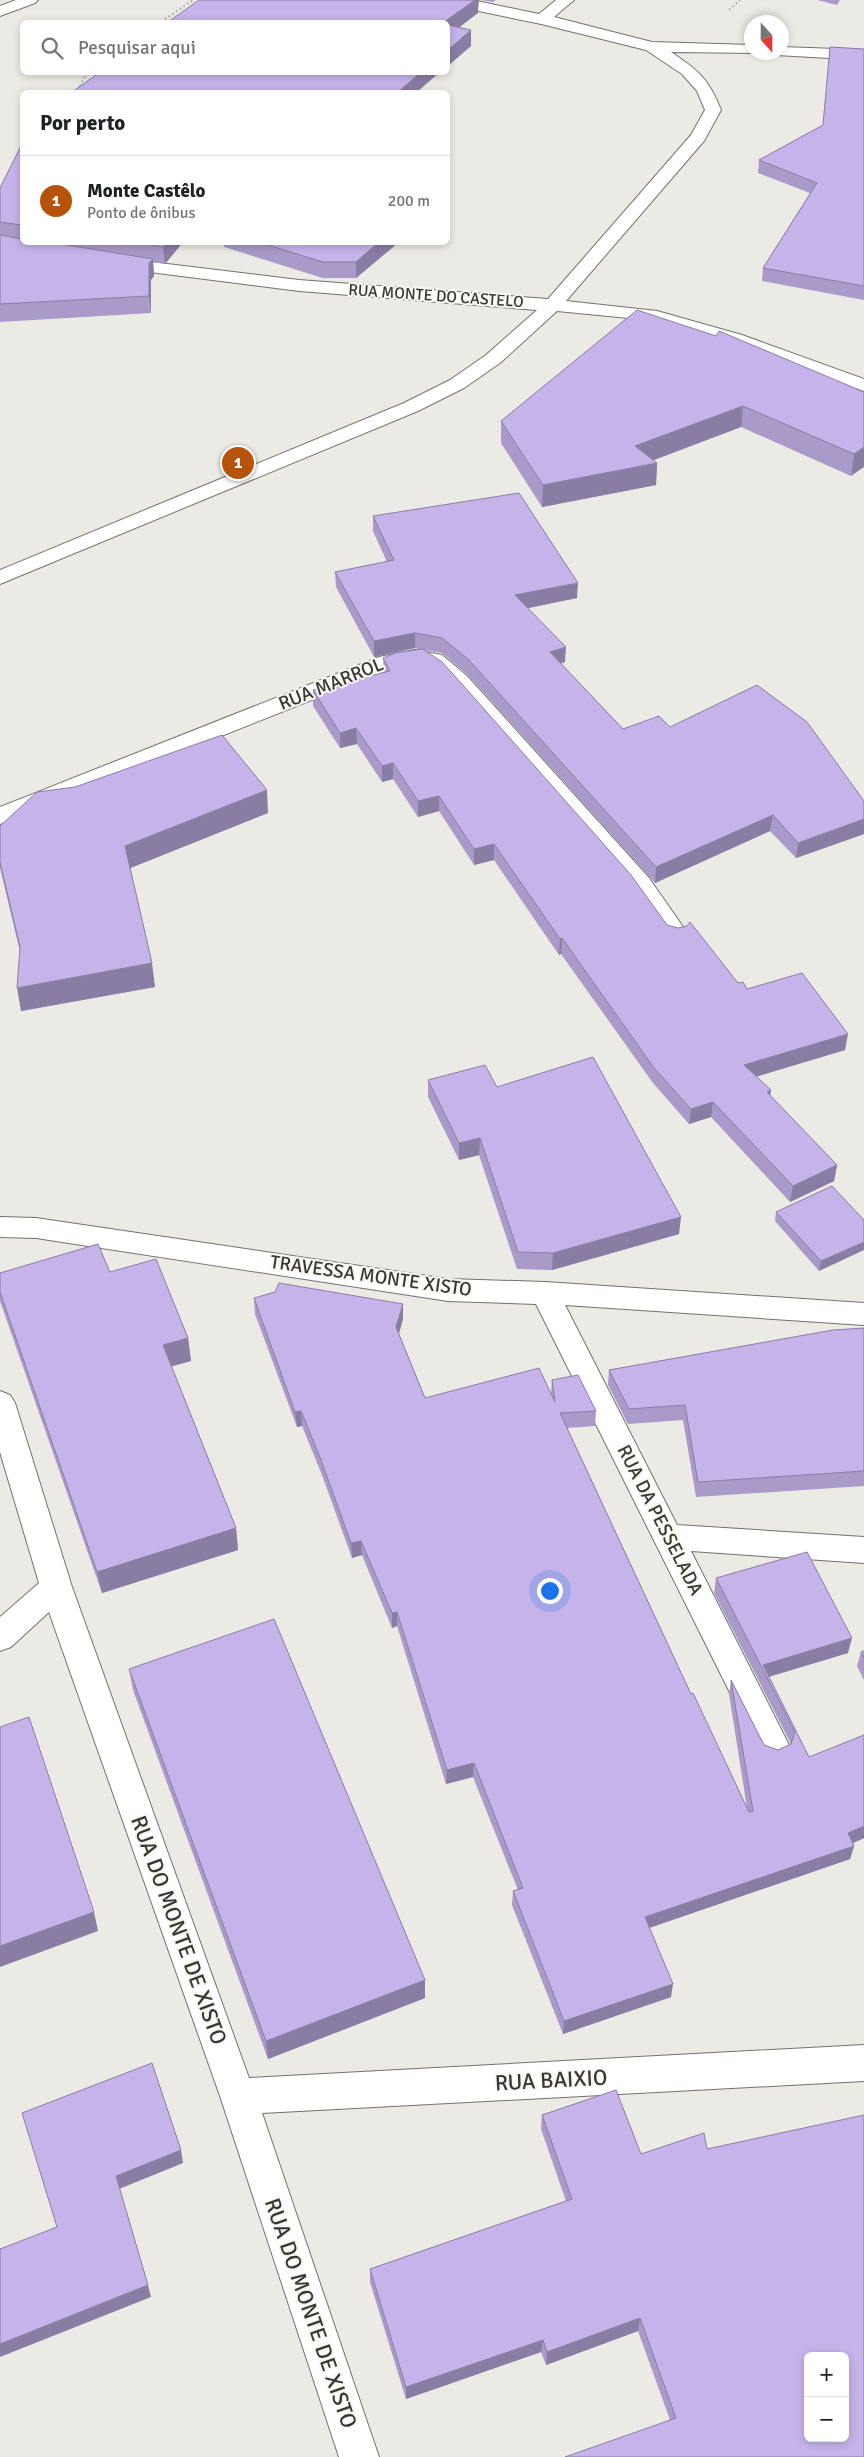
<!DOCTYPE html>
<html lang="pt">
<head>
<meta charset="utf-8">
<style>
  :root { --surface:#fff; --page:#f6f6f6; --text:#202124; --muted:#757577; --line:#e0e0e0; --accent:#b45309 }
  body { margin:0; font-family:Signika,sans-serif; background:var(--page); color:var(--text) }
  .controls { position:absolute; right:15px; bottom:15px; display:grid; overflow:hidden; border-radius:8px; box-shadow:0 2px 8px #0003 }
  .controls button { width:45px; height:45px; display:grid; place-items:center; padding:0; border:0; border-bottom:1px solid var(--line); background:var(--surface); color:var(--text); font:25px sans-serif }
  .compass { position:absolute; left:744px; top:15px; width:45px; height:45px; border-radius:50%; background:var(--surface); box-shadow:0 2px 8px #0003; rotate:159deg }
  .you { position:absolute; left:549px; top:1590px; width:18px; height:18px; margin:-12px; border:4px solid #fff; border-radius:50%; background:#1a73e8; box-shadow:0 0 0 8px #1a73e833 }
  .badge { display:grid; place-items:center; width:32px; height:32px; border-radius:50%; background:var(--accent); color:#fff; font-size:16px; font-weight:700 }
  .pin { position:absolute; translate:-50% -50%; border:2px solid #fff; box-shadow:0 1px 5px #0006 }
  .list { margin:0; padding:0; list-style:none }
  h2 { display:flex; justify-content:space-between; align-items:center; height:65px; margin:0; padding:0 20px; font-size:21px }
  h2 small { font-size:16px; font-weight:400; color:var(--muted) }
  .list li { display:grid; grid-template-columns:32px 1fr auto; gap:15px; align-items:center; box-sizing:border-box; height:90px; padding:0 20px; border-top:1px solid var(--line) }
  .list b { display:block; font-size:19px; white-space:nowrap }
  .list p { margin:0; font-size:16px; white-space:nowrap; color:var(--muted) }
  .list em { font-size:16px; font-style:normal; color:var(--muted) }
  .icon { flex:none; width:28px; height:28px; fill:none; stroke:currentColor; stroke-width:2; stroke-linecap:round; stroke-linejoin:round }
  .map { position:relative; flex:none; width:864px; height:2457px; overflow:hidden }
  .search { position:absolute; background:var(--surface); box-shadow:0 2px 8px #0003; left:20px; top:20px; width:430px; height:55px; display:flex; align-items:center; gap:12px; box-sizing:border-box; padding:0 18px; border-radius:8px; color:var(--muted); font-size:19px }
  .panel { position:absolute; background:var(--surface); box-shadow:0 2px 8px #0003; left:20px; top:90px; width:430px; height:155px; border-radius:8px }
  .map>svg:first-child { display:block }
</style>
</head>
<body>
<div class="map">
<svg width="864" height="2457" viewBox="0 0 864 2457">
  <rect width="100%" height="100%" fill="#eceae4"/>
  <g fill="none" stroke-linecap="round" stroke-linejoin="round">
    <!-- street casing -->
    <g stroke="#74726d" stroke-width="2">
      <g id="street">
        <path d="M 441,0 L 472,0 L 539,14 L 556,0 L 574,0 L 554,17 L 652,42 L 752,45 L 752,52 L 758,53 L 671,52 C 698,70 709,79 721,110 L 704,141 L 566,301 L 657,311 L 742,335 L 864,379 L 864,391 L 728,343 L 649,320 L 557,311 L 500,363 L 464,388 L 418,411 L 0,584 L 0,570 L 404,403 L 450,380 L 486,355 L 537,310 L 299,291 L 118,268 L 112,267 L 109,263 L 112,259 L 118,258 L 299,280 L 548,299 L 691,135 L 705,110 L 697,91 L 682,74 L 646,50 L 541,24 L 449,5 Z"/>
        <path d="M 782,47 L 864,50 L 864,60 L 776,55 L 774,52 L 782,52 Z"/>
        <path d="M 415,650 L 442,655 L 467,676 L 649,878 L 688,934 L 685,940 L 676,942 L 667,940 L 631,890 L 462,697 L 443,676 L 424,663 L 395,667 L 0,824 L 0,807 L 379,657 Z"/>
        <path d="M 0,1217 L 36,1218 L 448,1279 L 545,1282 L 864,1303 L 864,1325 L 565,1305 L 677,1525 L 864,1537 L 864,1563 L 691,1551 L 790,1747 L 786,1757 L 774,1762 L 762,1757 L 536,1304 L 448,1301 L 36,1238 L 0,1237 Z"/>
        <path d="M 0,1391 L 10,1395 L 15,1403 L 72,1587 L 249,2078 L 864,2045 L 864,2081 L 262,2113 L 379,2457 L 339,2457 L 220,2096 L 49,1612 L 11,1647 L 0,1651 L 0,1617 L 39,1583 L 0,1452 Z"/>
      </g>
    </g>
    <!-- secondary casing -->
    <g stroke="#74726d" stroke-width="2">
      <path id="secondary" d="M 16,0 L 38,0 L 35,3 L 0,16 L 0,6 Z"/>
    </g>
    <!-- path -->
    <g stroke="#b2b1ac" stroke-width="2" stroke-dasharray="2 2.5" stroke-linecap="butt">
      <path d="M 729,10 L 740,0"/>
      <path d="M 161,22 L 193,0"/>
      <path d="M 87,92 L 80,86 L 84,78 L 91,72"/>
    </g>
    <!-- street -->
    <use href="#street" fill="#fff" fill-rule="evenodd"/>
    <!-- secondary -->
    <use href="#secondary" fill="#fff" fill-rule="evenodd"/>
  </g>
  <!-- wall -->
  <g fill="#a99ac9">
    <path d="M 481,0 L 496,0 L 493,2 Z"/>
    <path d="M 817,0 L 840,0 L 837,5 Z"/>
    <path d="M 830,47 L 864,49 L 864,300 L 762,281 L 763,268 L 810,193 L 758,173 L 759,160 L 823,125 Z"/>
    <path d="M 22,144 L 22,242 L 183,242 L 165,264 L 153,262 L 154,276 L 151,280 L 151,313 L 0,322 L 0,188 Z"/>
    <path d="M 224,242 L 399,242 L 356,278 L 323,278 L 224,247 Z"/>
    <path d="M 864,392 L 851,476 L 741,427 L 653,460 L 657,463 L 656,485 L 542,507 L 501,443 L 501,421 Z"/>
    <path d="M 373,516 L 577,598 L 527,608 L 565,662 L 561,664 L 623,729 L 670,727 L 864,801 L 864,834 L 796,858 L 770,831 L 655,883 L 468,675 L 442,653 L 424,650 L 667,925 L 738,983 L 845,1050 L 757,1076 L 770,1096 L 837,1165 L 834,1181 L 790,1202 L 711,1117 L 689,1124 L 653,1083 L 561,954 L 559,955 L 494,860 L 474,865 L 439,811 L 418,817 L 393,779 L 382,782 L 357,744 L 340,748 L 313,706 L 313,690 L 384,672 L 383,658 L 422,650 L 415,648 L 374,657 L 336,587 L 335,572 L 387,562 L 373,531 Z"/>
    <path d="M 268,813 L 130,868 L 155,987 L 21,1011 L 20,952 L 0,868 L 0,826 Z"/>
    <path d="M 428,1080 L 497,1087 L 679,1234 L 552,1270 L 517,1269 L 479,1155 L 459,1160 L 428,1097 Z"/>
    <path d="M 776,1212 L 864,1220 L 819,1271 L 775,1221 Z"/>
    <path d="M 110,1272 L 188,1338 L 191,1361 L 171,1366 L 236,1528 L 238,1550 L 102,1593 L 0,1301 L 0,1273 Z"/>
    <path d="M 254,1298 L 403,1319 L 399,1334 L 425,1398 L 551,1394 L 552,1380 L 596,1411 L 595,1426 L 567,1428 L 691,1694 L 747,1808 L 729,1694 L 731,1680 L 764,1745 L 778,1750 L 791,1744 L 714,1593 L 716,1578 L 848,1653 L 769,1677 L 809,1757 L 864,1838 L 853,1843 L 854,1846 L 850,1859 L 649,1928 L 671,1997 L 563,2034 L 512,1905 L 513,1891 L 518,1890 L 473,1777 L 446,1784 L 397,1626 L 392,1628 L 362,1555 L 352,1558 L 322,1475 L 302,1426 L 297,1427 L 255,1314 Z"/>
    <path d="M 864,1328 L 864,1486 L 696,1497 L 683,1420 L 628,1424 L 608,1385 L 609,1370 Z"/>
    <path d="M 864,1651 L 864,1680 L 857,1666 L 861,1652 Z"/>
    <path d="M 129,1669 L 425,1998 L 268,2059 L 133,1690 Z"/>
    <path d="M 542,2115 L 641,2154 L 707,2149 L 864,2457 L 670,2420 L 638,2331 L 546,2365 L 541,2352 L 406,2399 L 370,2282 L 370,2269 L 566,2201 L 541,2129 Z"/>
  </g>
  <!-- shaded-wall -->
  <g fill="#8a7da4">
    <path d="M 475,0 L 479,0 L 478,13 L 448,36 L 448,22 L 444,22 Z"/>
    <path d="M 471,30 L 471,46 L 448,66 L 448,50 Z"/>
    <path d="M 421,72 L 440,72 L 417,92 L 398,92 Z"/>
    <path d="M 167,242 L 183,242 L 165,264 L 163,247 Z"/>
    <path d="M 379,242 L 399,242 L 356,278 L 356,262 Z"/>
    <path d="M 153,259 L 154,276 L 151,280 L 151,313 L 149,296 L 149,263 Z"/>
    <path d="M 743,406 L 741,427 L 633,468 L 635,446 Z"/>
    <path d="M 864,447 L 864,467 L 851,476 L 854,454 Z"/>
    <path d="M 657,463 L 656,485 L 542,507 L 543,485 Z"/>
    <path d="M 578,583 L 577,598 L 514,611 L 515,595 Z"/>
    <path d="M 415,633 L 415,648 L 374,657 L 374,641 Z"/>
    <path d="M 566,647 L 565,662 L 549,667 L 550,652 Z"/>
    <path d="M 356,728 L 357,744 L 340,748 L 340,733 Z"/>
    <path d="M 393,763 L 393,779 L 382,782 L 382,766 Z"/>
    <path d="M 267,790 L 268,813 L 128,869 L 125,846 Z"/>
    <path d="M 439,796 L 439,811 L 418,817 L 418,801 Z"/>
    <path d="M 773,815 L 770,831 L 655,883 L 656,867 Z"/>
    <path d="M 864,819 L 864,834 L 796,858 L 798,843 Z"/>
    <path d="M 494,844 L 494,860 L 474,865 L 474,849 Z"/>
    <path d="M 562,938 L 561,954 L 559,955 L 560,939 Z"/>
    <path d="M 152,963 L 155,987 L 21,1011 L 17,988 Z"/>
    <path d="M 848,1034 L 845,1050 L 742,1081 L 744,1065 Z"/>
    <path d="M 771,1090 L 769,1105 L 767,1092 Z"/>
    <path d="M 713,1102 L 711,1117 L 689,1124 L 691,1109 Z"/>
    <path d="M 480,1138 L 479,1155 L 459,1160 L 459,1143 Z"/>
    <path d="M 837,1165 L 834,1181 L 790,1202 L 793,1186 Z"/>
    <path d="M 681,1217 L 679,1234 L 552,1270 L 553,1253 Z"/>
    <path d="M 864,1242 L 864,1250 L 819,1271 L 821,1261 Z"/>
    <path d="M 403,1304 L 403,1319 L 396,1342 L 396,1327 Z"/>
    <path d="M 188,1338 L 191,1361 L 166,1368 L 163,1345 Z"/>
    <path d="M 301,1411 L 302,1426 L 297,1427 L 295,1412 Z"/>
    <path d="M 236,1528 L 238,1550 L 102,1593 L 97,1572 Z"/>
    <path d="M 361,1541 L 362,1555 L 352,1558 L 351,1543 Z"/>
    <path d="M 397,1612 L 397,1626 L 392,1628 L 392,1613 Z"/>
    <path d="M 852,1638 L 848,1653 L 767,1677 L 763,1665 Z"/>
    <path d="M 474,1763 L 473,1777 L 446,1784 L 447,1770 Z"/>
    <path d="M 864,1826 L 864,1838 L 844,1847 L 848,1833 Z"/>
    <path d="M 854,1846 L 850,1859 L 643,1930 L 645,1917 Z"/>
    <path d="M 94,1912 L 98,1931 L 0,1967 L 0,1946 Z"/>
    <path d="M 425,1980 L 425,1998 L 268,2059 L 266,2041 Z"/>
    <path d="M 673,1984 L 671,1997 L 563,2034 L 564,2021 Z"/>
    <path d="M 181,2150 L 183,2163 L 119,2189 L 116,2176 Z"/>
    <path d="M 148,2285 L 151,2297 L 0,2357 L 0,2344 Z"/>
    <path d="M 640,2318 L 638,2331 L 546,2365 L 547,2352 Z"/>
    <path d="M 543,2340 L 541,2352 L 406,2399 L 406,2387 Z"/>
  </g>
  <!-- building -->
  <g fill="#c5b3ea" stroke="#8a7da4" fill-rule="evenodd">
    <path d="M 199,0 L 475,0 L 444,22 L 168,22 Z"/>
    <path d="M 448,25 L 471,30 L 448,50 Z"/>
    <path d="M 830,47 L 864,49 L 864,286 L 763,268 L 817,183 L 759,160 L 823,125 Z"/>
    <path d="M 100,72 L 421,72 L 398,92 L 72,92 Z"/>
    <path d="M 22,144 L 22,225 L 0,222 L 0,188 Z"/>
    <path d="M 0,235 L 22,239 L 22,242 L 48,242 L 153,259 L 149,263 L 149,296 L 0,304 Z"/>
    <path d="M 136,242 L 167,242 L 163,247 Z"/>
    <path d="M 258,242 L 379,242 L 356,262 L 323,262 Z"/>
    <path d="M 637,310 L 716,336 L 719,331 L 864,392 L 864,447 L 854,454 L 743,406 L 635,446 L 657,463 L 543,485 L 501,421 Z"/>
    <path d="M 519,493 L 578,583 L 515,595 L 566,647 L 550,652 L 623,729 L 659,716 L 670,727 L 757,685 L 807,722 L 864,801 L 864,819 L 798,843 L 773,815 L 656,867 L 468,659 L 442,638 L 415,633 L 374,641 L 335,572 L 394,560 L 373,516 Z"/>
    <path d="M 423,649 L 442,662 L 461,683 L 631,875 L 667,925 L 678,928 L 687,926 L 690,922 L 738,983 L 743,982 L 747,989 L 802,973 L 848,1034 L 744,1065 L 771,1090 L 767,1092 L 837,1165 L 793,1186 L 713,1102 L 691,1109 L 654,1068 L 562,938 L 560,939 L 494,844 L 474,849 L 439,796 L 418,801 L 393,763 L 382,766 L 356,728 L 340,733 L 313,690 L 390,671 L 383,658 L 395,653 Z"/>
    <path d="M 222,735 L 267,790 L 125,846 L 152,963 L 17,988 L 20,947 L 0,862 L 0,826 L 37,792 L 75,787 Z"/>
    <path d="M 593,1057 L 681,1217 L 553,1253 L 518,1252 L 480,1138 L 459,1143 L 428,1080 L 485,1065 L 497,1087 Z"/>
    <path d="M 832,1186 L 864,1220 L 864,1242 L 821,1261 L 776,1212 Z"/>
    <path d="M 98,1244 L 110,1272 L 156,1259 L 188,1338 L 163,1345 L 236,1528 L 97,1572 L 0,1292 L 0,1273 Z"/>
    <path d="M 279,1283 L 403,1304 L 396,1327 L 425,1398 L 539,1368 L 555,1402 L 552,1380 L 578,1375 L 596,1411 L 560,1413 L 691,1694 L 693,1693 L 749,1812 L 753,1811 L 731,1680 L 764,1745 L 778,1750 L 791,1744 L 795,1732 L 716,1578 L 807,1552 L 852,1638 L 763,1665 L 809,1757 L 864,1735 L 864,1826 L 848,1833 L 854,1846 L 645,1917 L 673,1984 L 564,2021 L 513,1891 L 523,1888 L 474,1763 L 447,1770 L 397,1612 L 392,1613 L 361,1541 L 351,1543 L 321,1460 L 301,1411 L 295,1412 L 254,1298 L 275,1292 Z"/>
    <path d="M 864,1328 L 864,1471 L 698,1482 L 685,1405 L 629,1409 L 609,1370 L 833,1330 Z"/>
    <path d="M 274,1619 L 425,1980 L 266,2041 L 129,1669 Z"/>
    <path d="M 864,1651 L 864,1658 L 861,1652 Z"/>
    <path d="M 29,1717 L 94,1912 L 0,1946 L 0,1727 Z"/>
    <path d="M 152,2063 L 181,2150 L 116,2176 L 148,2285 L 0,2344 L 0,2249 L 57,2227 L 22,2113 Z"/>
    <path d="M 616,2090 L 641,2154 L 704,2133 L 707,2149 L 864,2115 L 864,2457 L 565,2457 L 676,2418 L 640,2318 L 547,2352 L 543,2340 L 406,2387 L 370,2269 L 572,2199 L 542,2115 ZM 808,2356 L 845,2356 L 845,2438 L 808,2438 Z"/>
  </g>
  <g text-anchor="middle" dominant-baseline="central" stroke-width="4" stroke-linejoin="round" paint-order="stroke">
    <!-- far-street labels -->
    <g font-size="16" fill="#373634" stroke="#f9f7f1">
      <text transform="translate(436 296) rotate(4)">RUA MONTE DO CASTELO</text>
    </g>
    <!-- street labels -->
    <g font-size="19" fill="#373634" stroke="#f9f7f1">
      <text transform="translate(331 684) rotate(-22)">RUA MARROL</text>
      <text transform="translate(371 1276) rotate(8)">TRAVESSA MONTE XISTO</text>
      <text transform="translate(660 1520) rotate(63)">RUA DA PESSELADA</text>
    </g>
    <!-- near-street labels -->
    <g font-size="22" fill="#373634" stroke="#f9f7f1">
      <text transform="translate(179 1930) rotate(70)">RUA DO MONTE DE XISTO</text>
      <text transform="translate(551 2080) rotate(-3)">RUA BAIXIO</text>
      <text transform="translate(311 2313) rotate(71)">RUA DO MONTE DE XISTO</text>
    </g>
  </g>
</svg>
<div class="controls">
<button>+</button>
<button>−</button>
</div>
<svg class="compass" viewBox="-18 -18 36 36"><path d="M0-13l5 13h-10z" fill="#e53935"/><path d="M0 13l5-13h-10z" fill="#757577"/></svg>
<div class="you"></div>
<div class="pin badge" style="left:238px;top:463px">1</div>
<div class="search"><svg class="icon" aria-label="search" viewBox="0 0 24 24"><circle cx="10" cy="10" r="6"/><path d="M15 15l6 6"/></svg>Pesquisar aqui</div>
<section class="panel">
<h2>Por perto<small></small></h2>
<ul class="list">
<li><span class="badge">1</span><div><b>Monte Castêlo</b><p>Ponto de ônibus</p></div><em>200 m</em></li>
</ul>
</section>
</div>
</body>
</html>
